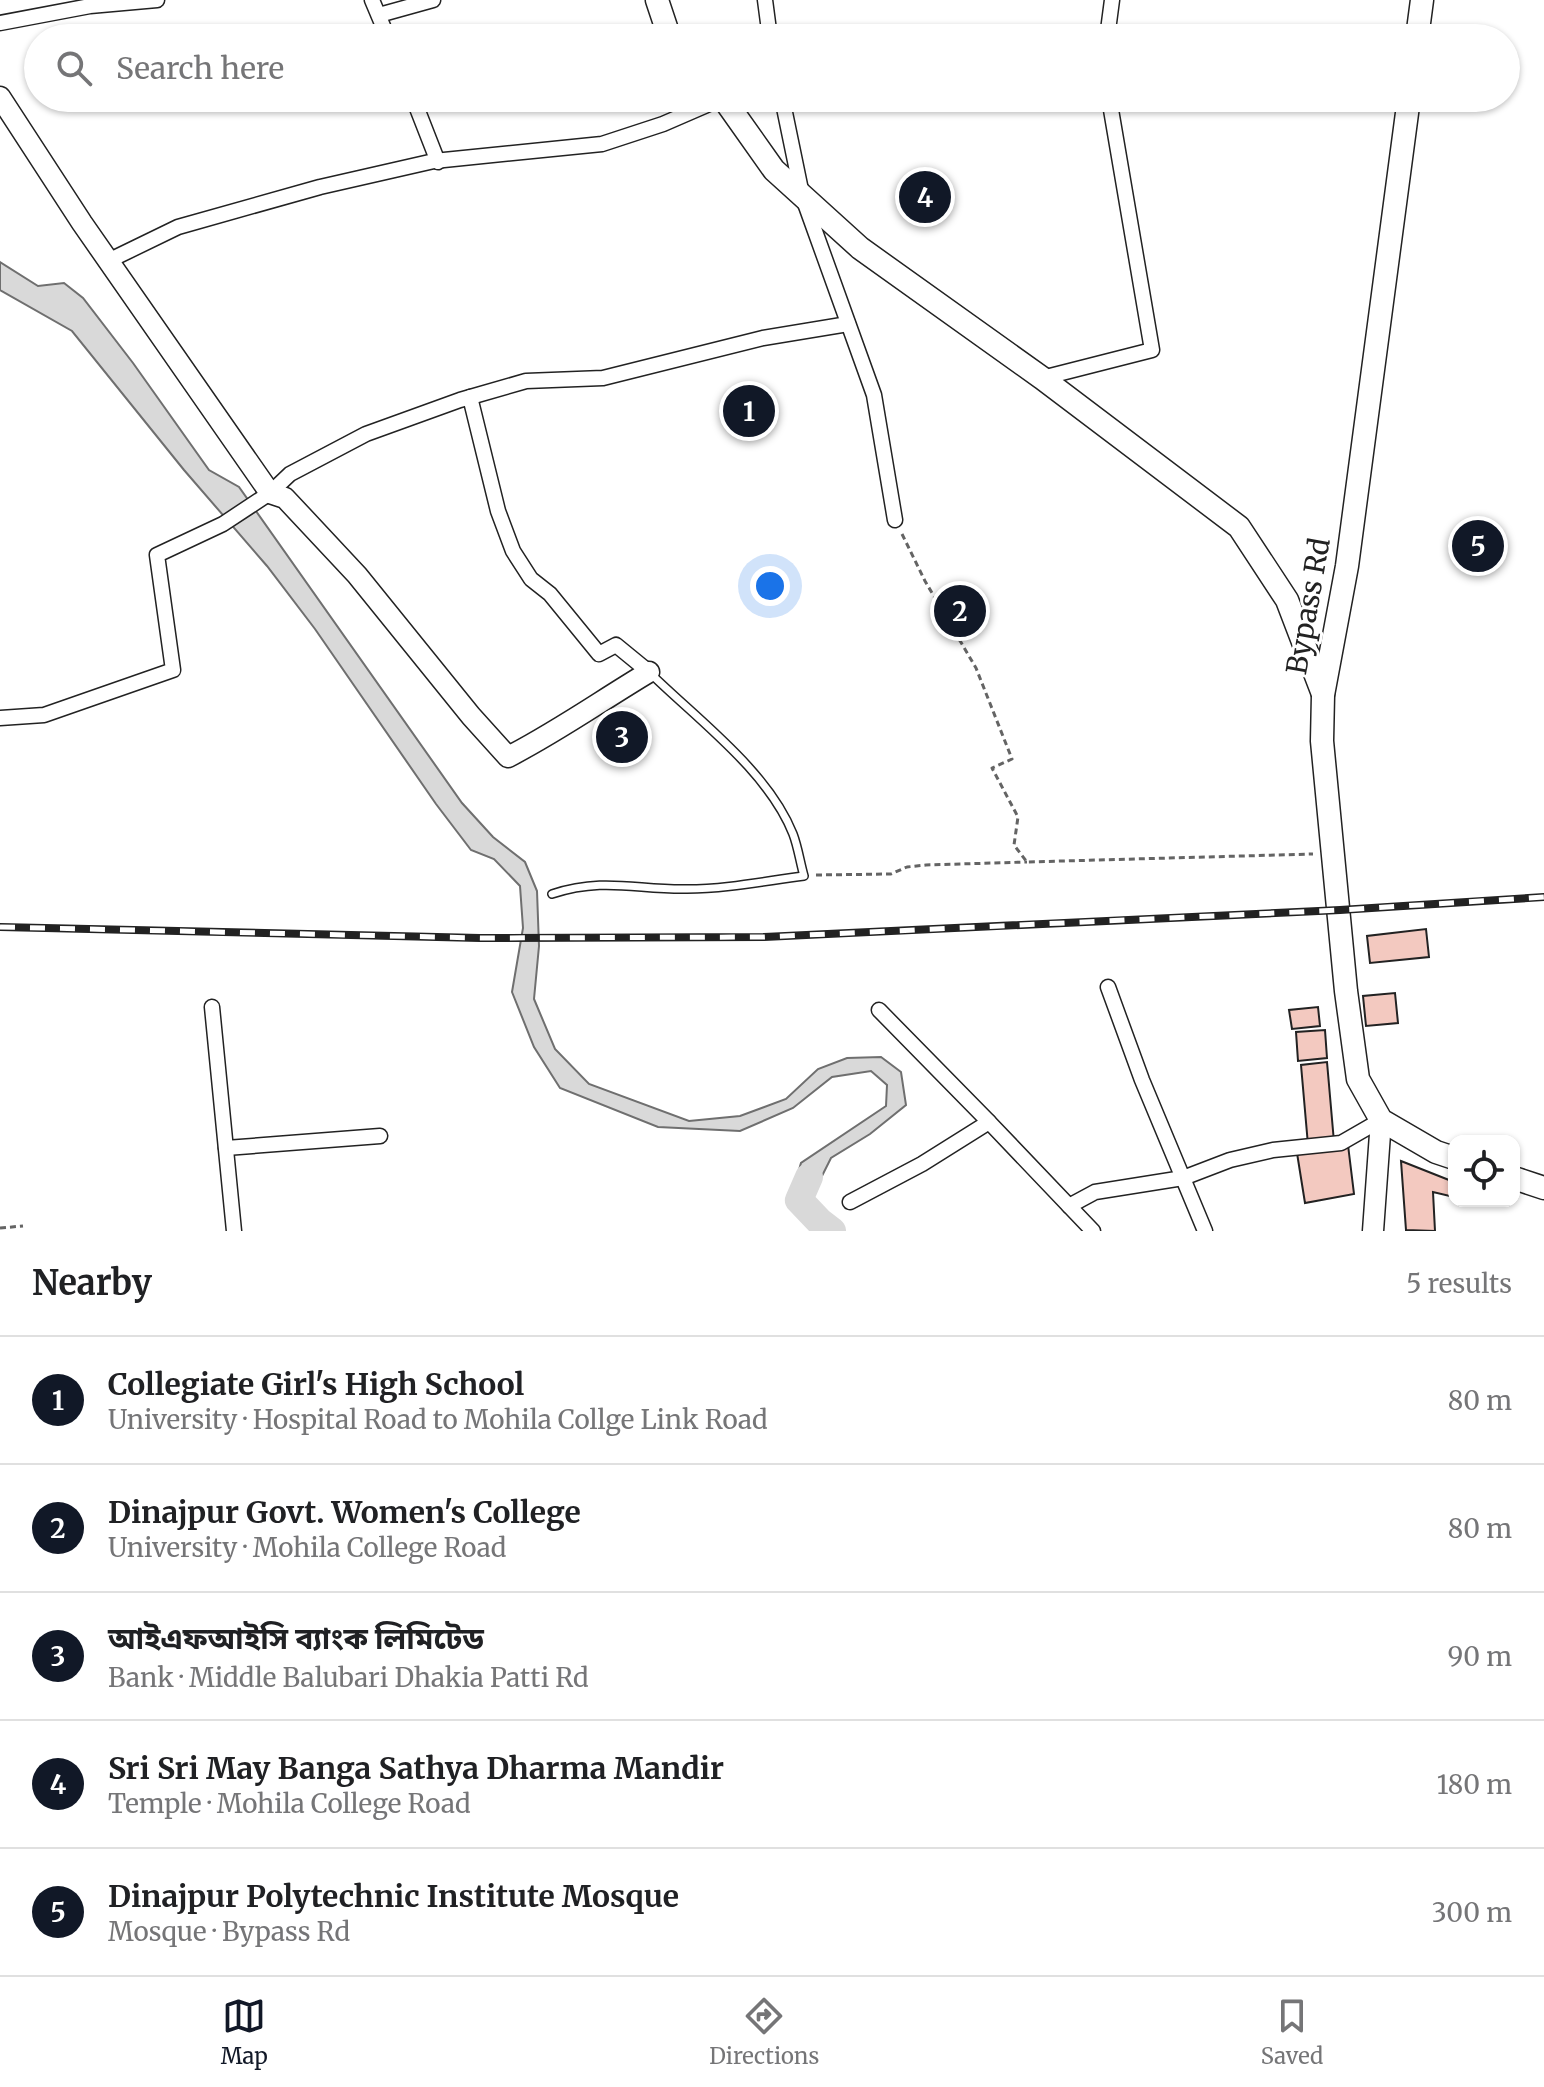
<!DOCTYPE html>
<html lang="en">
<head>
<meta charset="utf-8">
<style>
  :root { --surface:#fff; --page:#f6f6f6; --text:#202124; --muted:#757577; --line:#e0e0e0; --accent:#111827 }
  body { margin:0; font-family:Merriweather,"Noto Sans Bengali",serif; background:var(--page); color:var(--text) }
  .controls { position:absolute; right:24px; bottom:24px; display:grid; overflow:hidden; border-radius:16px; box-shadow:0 2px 6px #0004 }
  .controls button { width:72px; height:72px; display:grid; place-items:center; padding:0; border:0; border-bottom:2px solid var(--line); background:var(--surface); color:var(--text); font:40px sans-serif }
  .you { position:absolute; left:770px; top:586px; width:28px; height:28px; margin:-20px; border:6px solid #fff; border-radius:50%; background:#1a73e8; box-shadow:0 0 0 12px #1a73e833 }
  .badge { display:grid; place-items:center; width:52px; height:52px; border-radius:50%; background:var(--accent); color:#fff; font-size:26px; font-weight:700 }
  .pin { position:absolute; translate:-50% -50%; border:4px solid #fff; box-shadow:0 2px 8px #0006 }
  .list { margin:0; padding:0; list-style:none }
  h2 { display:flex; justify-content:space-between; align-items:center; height:104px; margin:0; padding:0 32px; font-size:34px }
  h2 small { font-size:26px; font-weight:400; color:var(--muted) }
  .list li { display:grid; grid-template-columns:52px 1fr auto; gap:24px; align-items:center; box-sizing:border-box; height:128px; padding:0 32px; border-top:2px solid var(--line) }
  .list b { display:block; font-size:30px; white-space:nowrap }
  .list p { margin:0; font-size:26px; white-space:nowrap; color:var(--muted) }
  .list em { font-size:26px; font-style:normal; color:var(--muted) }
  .icon { flex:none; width:44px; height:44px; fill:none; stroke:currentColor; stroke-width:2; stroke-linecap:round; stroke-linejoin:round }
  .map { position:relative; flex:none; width:1544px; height:1231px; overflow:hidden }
  .search { position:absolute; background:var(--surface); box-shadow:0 2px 6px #0004; left:24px; right:24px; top:24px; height:88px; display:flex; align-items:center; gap:20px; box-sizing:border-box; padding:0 28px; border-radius:44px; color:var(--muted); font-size:30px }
  .sheet { height:744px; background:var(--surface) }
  nav { display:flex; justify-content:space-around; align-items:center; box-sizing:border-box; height:112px; border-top:2px solid var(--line); background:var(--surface); font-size:22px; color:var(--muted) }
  nav a { display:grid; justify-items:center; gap:4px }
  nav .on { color:var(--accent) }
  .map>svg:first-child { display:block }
</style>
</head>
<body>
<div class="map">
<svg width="1544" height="1231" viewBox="0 0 1544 1231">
  <rect width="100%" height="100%" fill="#fff"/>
  <!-- water -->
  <path fill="#d9d9d9" stroke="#6f6f6f" stroke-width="2" d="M 0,262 L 38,286 L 64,283 L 83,298 L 133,363 L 209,470 L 239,487 L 462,803 L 493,837 L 525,862 L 537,891 L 539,946 L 534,999 L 555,1049 L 589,1084 L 689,1121 L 740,1116 L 786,1099 L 818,1069 L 847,1058 L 881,1057 L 901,1072 L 906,1105 L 870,1134 L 831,1158 L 817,1186 L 792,1194 L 801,1163 L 886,1106 L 887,1085 L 871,1071 L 832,1077 L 793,1108 L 740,1131 L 658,1127 L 560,1088 L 534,1047 L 512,992 L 523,928 L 520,886 L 494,859 L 471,850 L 436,804 L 315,629 L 267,566 L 184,470 L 72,331 L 0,290 Z"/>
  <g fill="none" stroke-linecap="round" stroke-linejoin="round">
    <!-- river -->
    <path stroke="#d9d9d9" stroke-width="28" d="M 809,1177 L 799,1200 L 819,1221 L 832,1231"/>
  </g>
  <!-- building -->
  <g fill="#f3c9c0" stroke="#222" stroke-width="2">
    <path d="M 1426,929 L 1429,957 L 1370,963 L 1367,936 Z"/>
    <path d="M 1395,993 L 1398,1023 L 1366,1026 L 1363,996 Z"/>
    <path d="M 1318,1007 L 1320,1026 L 1292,1029 L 1289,1010 Z"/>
    <path d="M 1325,1030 L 1327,1058 L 1298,1061 L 1296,1032 Z"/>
    <path d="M 1327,1062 L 1334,1142 L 1308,1145 L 1301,1065 Z"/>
    <path d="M 1348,1145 L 1354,1194 L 1305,1203 L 1297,1153 Z"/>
    <path d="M 1401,1161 L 1454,1182 L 1454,1197 L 1433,1192 L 1435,1231 L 1406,1230 Z"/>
  </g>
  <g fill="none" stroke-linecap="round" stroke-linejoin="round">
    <!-- lane casing -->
    <g stroke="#222" stroke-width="10">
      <path id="lane" d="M 552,894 C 605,877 636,890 687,889 C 726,889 765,881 804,876 C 800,862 798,847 793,834 C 768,771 698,720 650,673"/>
    </g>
    <!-- street casing -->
    <g stroke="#222" stroke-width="17">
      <g id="street">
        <path d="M 372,0 L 388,38"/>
        <path d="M 765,0 L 770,38"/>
        <path d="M 379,15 L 433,0"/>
        <path d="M 0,23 L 90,6 L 157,0"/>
        <path d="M 1107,38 L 1112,0"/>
        <path d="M 413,98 L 438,162"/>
        <path d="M 782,98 L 802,195 L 874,395 L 895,520"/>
        <path d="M 108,261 L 178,227 L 320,187 L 434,161 L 602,144 L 663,124 L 723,98"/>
        <path d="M 1042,378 L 1152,350 L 1109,98"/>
        <path d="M 470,397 L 498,511 L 513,551 L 531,579 L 550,594 L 599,654 L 616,645 L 649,672"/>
        <path d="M 0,718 L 44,715 L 173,670 L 157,555 L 223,524 L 270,493 L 290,474 L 366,434 L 460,400 L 526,381 L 603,378 L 763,338 L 848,324"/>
        <path d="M 1108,987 L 1142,1080 L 1205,1231"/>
        <path d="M 212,1007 L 234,1231"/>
        <path d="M 879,1010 L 989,1122"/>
        <path d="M 226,1148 L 380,1136"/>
        <path d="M 850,1202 L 922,1164 L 989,1122 L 1093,1231"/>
        <path d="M 1069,1206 L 1095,1192 L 1183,1178 L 1230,1160 L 1273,1150 L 1341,1143 L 1381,1120"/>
      </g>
    </g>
    <!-- secondary casing -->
    <g stroke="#222" stroke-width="23">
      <g id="secondary">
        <path d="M 0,97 L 82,223 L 270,493 L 285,498 L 357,575 L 471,716 L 508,757 C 557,732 602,700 649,672"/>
        <path d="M 1373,1231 L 1381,1120"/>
      </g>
    </g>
    <!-- primary casing -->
    <g stroke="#222" stroke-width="25">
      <g id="primary">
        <path d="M 657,0 L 667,30 L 673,38"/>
        <path d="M 1417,38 L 1422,0"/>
        <path d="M 723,98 L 774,170 L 860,248 L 1042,378 L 1239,527 L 1287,600 L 1323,694"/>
        <path d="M 1409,98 L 1347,566 L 1323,695 L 1322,741 L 1346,991 L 1358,1079 L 1381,1120 L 1436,1152 L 1454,1158"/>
        <path d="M 1514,1178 L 1544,1188"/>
      </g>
    </g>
    <!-- path -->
    <g stroke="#646464" stroke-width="3" stroke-dasharray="6 4" stroke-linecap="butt">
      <path d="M 902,534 L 925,581 L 976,668 L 1012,759 L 992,768 L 1018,817 L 1014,845 L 1027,862 L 1313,854"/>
      <path d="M 816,875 L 891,874 L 907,867 L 926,865 L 1027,862"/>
      <path d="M 0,1228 L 23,1226"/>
    </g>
    <!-- lane -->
    <use href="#lane" stroke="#fff" stroke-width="7"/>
    <!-- street -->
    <use href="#street" stroke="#fff" stroke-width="14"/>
    <!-- secondary -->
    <use href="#secondary" stroke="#fff" stroke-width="20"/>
    <!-- primary -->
    <use href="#primary" stroke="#fff" stroke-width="22"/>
    <!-- rail casing -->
    <g stroke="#222" stroke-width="8">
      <path id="rail" d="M 0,927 L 480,938 L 764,937 L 1340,910 L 1544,897"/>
    </g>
    <!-- rail -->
    <use href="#rail" stroke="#fff" stroke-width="5" stroke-dasharray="15" stroke-linecap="butt"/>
  </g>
  <g text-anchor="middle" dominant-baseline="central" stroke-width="6" stroke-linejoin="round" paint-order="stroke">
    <!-- street labels -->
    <g font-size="28" fill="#222" stroke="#fff">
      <text transform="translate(1308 606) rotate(-80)">Bypass Rd</text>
    </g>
  </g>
</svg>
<div class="controls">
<button><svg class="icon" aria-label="locate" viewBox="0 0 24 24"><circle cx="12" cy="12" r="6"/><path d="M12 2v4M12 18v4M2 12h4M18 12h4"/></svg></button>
</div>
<div class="you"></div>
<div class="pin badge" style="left:749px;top:411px">1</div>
<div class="pin badge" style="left:960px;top:611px">2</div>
<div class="pin badge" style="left:622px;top:737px">3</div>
<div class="pin badge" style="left:925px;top:197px">4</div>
<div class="pin badge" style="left:1478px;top:546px">5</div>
<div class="search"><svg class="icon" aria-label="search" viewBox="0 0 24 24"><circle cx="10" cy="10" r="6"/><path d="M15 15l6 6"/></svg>Search here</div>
</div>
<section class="sheet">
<h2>Nearby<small>5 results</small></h2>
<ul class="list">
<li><span class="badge">1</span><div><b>Collegiate Girl's High School</b><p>University · Hospital Road to Mohila Collge Link Road</p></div><em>80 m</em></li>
<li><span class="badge">2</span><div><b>Dinajpur Govt. Women's College</b><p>University · Mohila College Road</p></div><em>80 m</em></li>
<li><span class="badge">3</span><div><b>আইএফআইসি ব্যাংক লিমিটেড</b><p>Bank · Middle Balubari Dhakia Patti Rd</p></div><em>90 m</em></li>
<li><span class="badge">4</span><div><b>Sri Sri May Banga Sathya Dharma Mandir</b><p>Temple · Mohila College Road</p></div><em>180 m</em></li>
<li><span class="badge">5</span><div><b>Dinajpur Polytechnic Institute Mosque</b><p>Mosque · Bypass Rd</p></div><em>300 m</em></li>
</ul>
</section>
<nav>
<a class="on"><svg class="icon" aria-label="map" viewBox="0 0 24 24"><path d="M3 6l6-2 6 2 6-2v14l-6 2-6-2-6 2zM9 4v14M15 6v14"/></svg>Map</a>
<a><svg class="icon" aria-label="directions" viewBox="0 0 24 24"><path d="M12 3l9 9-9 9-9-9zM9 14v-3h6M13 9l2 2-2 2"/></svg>Directions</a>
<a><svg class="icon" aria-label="saved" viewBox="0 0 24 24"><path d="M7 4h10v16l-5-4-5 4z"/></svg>Saved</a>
</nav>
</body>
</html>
